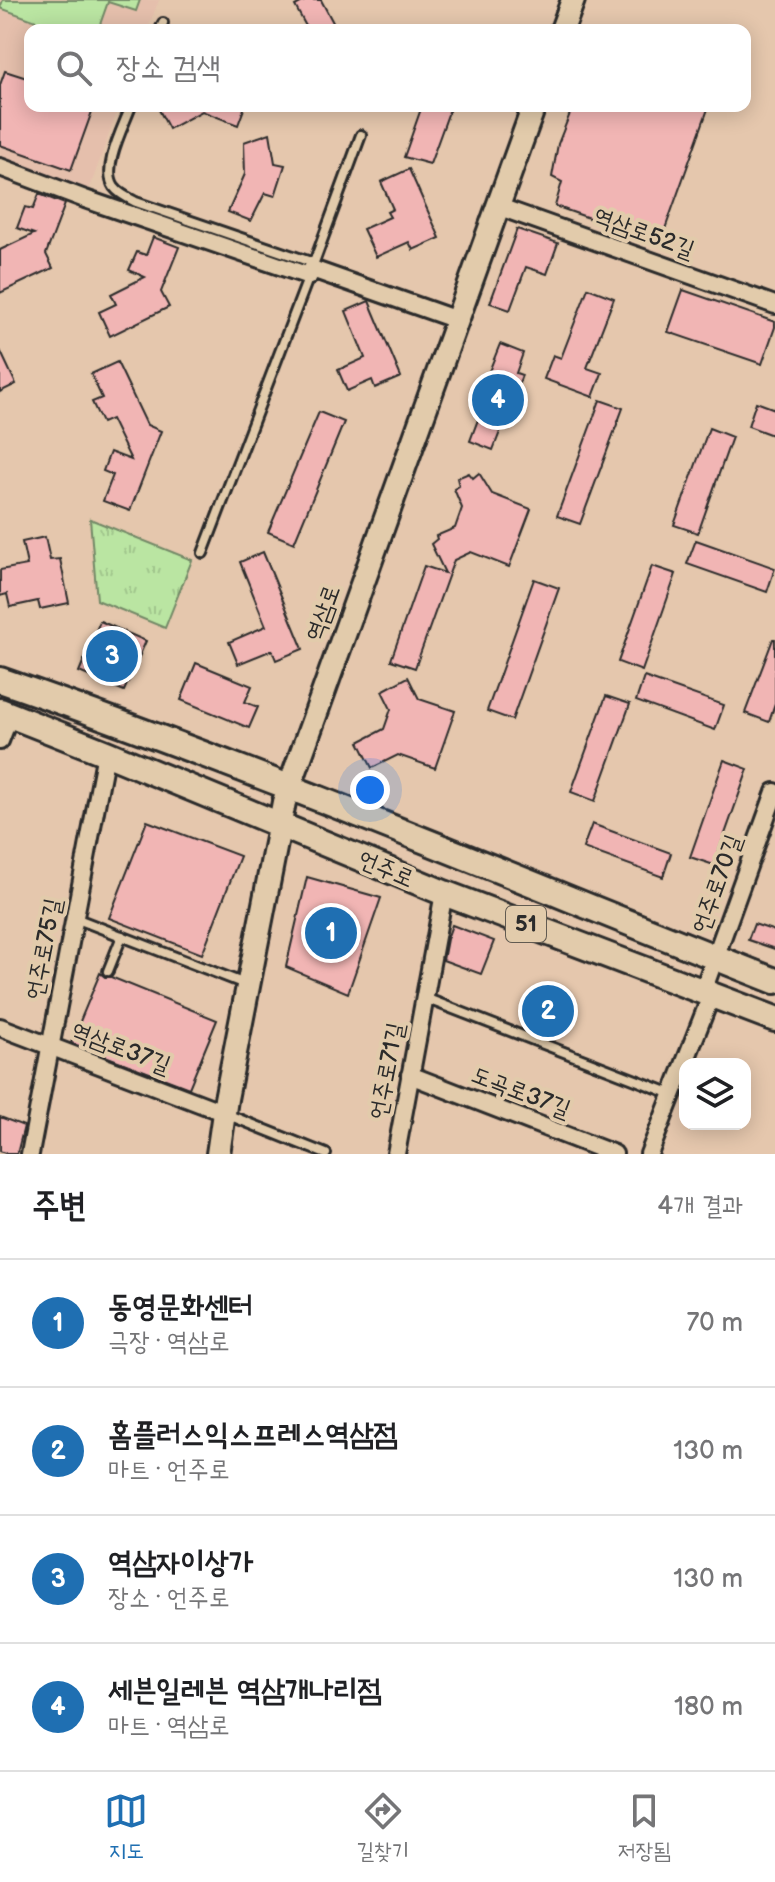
<!DOCTYPE html>
<html lang="ko">
<head>
<meta charset="utf-8">
<style>
  :root { --surface:#fff; --page:#f2f2f2; --text:#202124; --muted:#757577; --line:#e0e0e0; --accent:#1f6fb2 }
  body { margin:0; font-family:"Balsamiq Sans","Poor Story",sans-serif; background:var(--page); color:var(--text) }
  .controls { position:absolute; right:24px; bottom:24px; display:grid; overflow:hidden; border-radius:16px; box-shadow:0 4px 20px #0003 }
  .controls button { width:72px; height:72px; display:grid; place-items:center; padding:0; border:0; border-bottom:2px solid var(--line); background:var(--surface); color:var(--text); font:40px sans-serif }
  .you { position:absolute; left:370px; top:790px; width:28px; height:28px; margin:-20px; border:6px solid #fff; border-radius:50%; background:#1a73e8; box-shadow:0 0 0 12px #1a73e833 }
  .badge { display:grid; place-items:center; width:52px; height:52px; border-radius:50%; background:var(--accent); color:#fff; font-size:26px; font-weight:700 }
  .pin { position:absolute; translate:-50% -50%; border:4px solid #fff; box-shadow:0 2px 8px #0006 }
  .list { margin:0; padding:0; list-style:none }
  h2 { display:flex; justify-content:space-between; align-items:center; height:104px; margin:0; padding:0 32px; font-size:34px }
  h2 small { font-size:26px; font-weight:400; color:var(--muted) }
  .list li { display:grid; grid-template-columns:52px 1fr auto; gap:24px; align-items:center; box-sizing:border-box; height:128px; padding:0 32px; border-top:2px solid var(--line) }
  .list b { display:block; font-size:30px; white-space:nowrap }
  .list p { margin:0; font-size:26px; white-space:nowrap; color:var(--muted) }
  .list em { font-size:26px; font-style:normal; color:var(--muted) }
  .icon { flex:none; width:44px; height:44px; fill:none; stroke:currentColor; stroke-width:2; stroke-linecap:round; stroke-linejoin:round }
  .map { position:relative; flex:none; width:775px; height:1154px; overflow:hidden }
  .search { position:absolute; background:var(--surface); box-shadow:0 4px 20px #0003; left:24px; right:24px; top:24px; height:88px; display:flex; align-items:center; gap:20px; box-sizing:border-box; padding:0 28px; border-radius:16px; color:var(--muted); font-size:30px }
  .sheet { height:616px; background:var(--surface) }
  nav { display:flex; justify-content:space-around; align-items:center; box-sizing:border-box; height:112px; border-top:2px solid var(--line); background:var(--surface); font-size:22px; color:var(--muted) }
  nav a { display:grid; justify-items:center; gap:4px }
  nav .on { color:var(--accent) }
  .map>svg:first-child { display:block }
</style>
</head>
<body>
<div class="map">
<svg width="775" height="1154" viewBox="0 0 775 1154">
  <defs>
    <pattern id="park-tufts" width="24" height="20" patternUnits="userSpaceOnUse" patternTransform="scale(2)"><rect width="24" height="20" fill="#bae5a2"/><path d="M3 7l-1-3M5 7V3M7 7l1-3M15 17l-1-3M17 17v-4M19 17l1-3" fill="none" stroke="#a0c58c"/></pattern>
  </defs>
  <rect width="100%" height="100%" fill="#e5c7ad"/>
  <filter id="ink" filterUnits="userSpaceOnUse"><feTurbulence type="fractalNoise" baseFrequency=".0125" numOctaves="2"/><feDisplacementMap in="SourceGraphic" scale="16" xChannelSelector="R" yChannelSelector="G"/><feConvolveMatrix kernelMatrix="1 2 1 2 8 2 1 2 1" color-interpolation-filters="sRGB"/></filter>
  <g filter="url(#ink)">
    <!-- built -->
    <path fill="#e5bfac" d="M 0,0 L 159,0 L 147,30 L 30,30 L 30,106 L 119,106 L 88,193 L 0,158 Z"/>
    <!-- park -->
    <path fill="url(#park-tufts)" stroke="#728866" stroke-width="2" d="M 90,519 L 192,560 L 165,628 L 97,600 Z"/>
    <!-- pitch -->
    <path fill="#bae5a2" stroke="#728866" stroke-width="2" d="M 3,0 L 140,0 L 136,11 L 108,2 L 98,30 L 61,30 L 0,8 Z"/>
    <!-- building -->
    <g fill="#f1b5b4" stroke="#2b2b2b" stroke-width="2">
      <path d="M 306,0 L 321,0 L 337,30 L 308,30 L 295,6 Z"/>
      <path d="M 5,71 L 30,79 L 30,106 L 94,106 L 71,170 L 0,145 L 0,85 Z"/>
      <path d="M 157,106 L 245,106 L 238,125 L 202,111 L 169,129 Z"/>
      <path d="M 422,106 L 451,106 L 430,164 L 404,157 Z"/>
      <path d="M 573,106 L 709,106 L 660,243 L 555,206 L 562,182 L 552,177 L 558,144 Z"/>
      <path d="M 270,133 L 275,163 L 285,165 L 275,196 L 265,193 L 251,221 L 228,212 L 245,174 L 244,142 Z"/>
      <path d="M 409,169 L 440,238 L 413,250 L 409,242 L 376,257 L 363,229 L 390,217 L 387,212 L 393,209 L 381,182 Z"/>
      <path d="M 39,194 L 65,204 L 46,254 L 53,268 L 0,293 L 0,250 L 34,234 L 17,228 L 25,207 L 33,209 Z"/>
      <path d="M 517,229 L 558,243 L 547,274 L 526,267 L 510,310 L 490,303 Z"/>
      <path d="M 153,237 L 179,247 L 161,292 L 169,307 L 110,336 L 99,312 L 116,304 L 111,294 L 145,277 L 129,270 L 137,252 L 146,255 Z"/>
      <path d="M 588,288 L 614,298 L 587,368 L 602,373 L 593,397 L 544,379 L 553,355 L 561,358 Z"/>
      <path d="M 683,290 L 775,322 L 775,327 L 762,364 L 668,332 Z"/>
      <path d="M 369,301 L 401,377 L 375,388 L 372,380 L 347,391 L 338,370 L 365,358 L 346,311 Z"/>
      <path d="M 500,344 L 523,353 L 516,373 L 522,375 L 493,450 L 470,441 L 494,377 L 488,374 Z"/>
      <path d="M 0,350 L 16,384 L 0,392 Z"/>
      <path d="M 117,362 L 147,425 L 161,431 L 130,511 L 103,501 L 113,475 L 103,471 L 110,452 L 131,460 L 111,419 L 102,423 L 92,402 L 102,398 L 91,374 Z"/>
      <path d="M 600,400 L 623,408 L 580,524 L 557,516 Z"/>
      <path d="M 756,402 L 775,409 L 775,436 L 748,426 Z"/>
      <path d="M 319,412 L 344,422 L 294,543 L 268,532 Z"/>
      <path d="M 709,428 L 732,437 L 698,533 L 674,525 Z"/>
      <path d="M 469,473 L 473,478 L 479,473 L 492,494 L 531,509 L 509,567 L 471,552 L 454,560 L 415,668 L 391,660 L 424,566 L 445,573 L 431,544 L 437,539 L 436,536 L 455,528 L 462,508 L 454,489 L 459,486 L 457,478 Z"/>
      <path d="M 45,537 L 50,560 L 60,559 L 69,603 L 40,609 L 38,601 L 10,607 L 7,594 L 0,596 L 0,570 L 27,565 L 22,542 Z"/>
      <path d="M 696,540 L 775,568 L 767,592 L 687,564 Z"/>
      <path d="M 263,552 L 303,649 L 276,660 L 272,650 L 238,664 L 229,642 L 266,626 L 240,562 Z"/>
      <path d="M 652,566 L 676,574 L 642,671 L 618,662 Z"/>
      <path d="M 534,579 L 559,588 L 512,720 L 487,711 Z"/>
      <path d="M 100,621 L 146,641 L 124,691 L 79,672 Z"/>
      <path d="M 773,639 L 775,639 L 775,704 L 769,722 L 745,713 Z"/>
      <path d="M 196,663 L 252,686 L 245,702 L 258,707 L 249,728 L 181,700 Z"/>
      <path d="M 408,677 L 419,699 L 455,711 L 435,768 L 398,755 L 372,768 L 359,742 L 384,729 L 391,709 L 382,691 Z"/>
      <path d="M 644,677 L 724,705 L 715,730 L 636,701 Z"/>
      <path d="M 606,696 L 630,704 L 595,801 L 571,792 Z"/>
      <path d="M 724,760 L 748,769 L 714,865 L 690,857 Z"/>
      <path d="M 147,821 L 240,856 L 202,954 L 109,918 Z"/>
      <path d="M 592,824 L 671,853 L 663,877 L 583,848 Z"/>
      <path d="M 307,877 L 381,898 L 348,993 L 286,967 Z"/>
      <path d="M 754,924 L 775,931 L 775,949 L 748,940 Z"/>
      <path d="M 452,925 L 494,941 L 481,974 L 443,960 L 447,939 Z"/>
      <path d="M 100,973 L 105,977 L 111,977 L 217,1020 L 189,1088 L 71,1043 Z"/>
      <path d="M 0,1117 L 24,1126 L 17,1154 L 7,1154 L 0,1151 Z"/>
    </g>
    <g fill="none" stroke-linecap="round" stroke-linejoin="round">
      <!-- lane casing -->
      <g stroke="#2b2b2b" stroke-width="14">
        <g id="lane">
          <path d="M 160,30 L 163,23"/>
          <path d="M 131,106 C 124,126 101,168 114,187 C 119,194 128,198 136,202 L 314,263"/>
          <path d="M 203,553 L 309,276 L 361,135"/>
          <path d="M 75,918 L 245,984"/>
          <path d="M 108,971 L 122,936"/>
          <path d="M 425,998 L 672,1094"/>
          <path d="M 226,1114 L 326,1154"/>
        </g>
      </g>
      <!-- street casing -->
      <g stroke="#2b2b2b" stroke-width="22">
        <g id="street">
          <path d="M 0,167 L 85,199 L 309,276"/>
          <path d="M 497,206 L 775,305"/>
          <path d="M 312,269 L 457,320"/>
          <path d="M 0,741 L 10,715"/>
          <path d="M 703,991 L 775,792"/>
          <path d="M 0,1027 L 225,1113"/>
          <path d="M 410,1075 L 614,1154"/>
          <path d="M 30,1154 L 106,753"/>
          <path d="M 396,1154 L 444,893"/>
          <path d="M 649,1154 L 711,996"/>
        </g>
      </g>
      <!-- secondary casing -->
      <g stroke="#2b2b2b" stroke-width="28">
        <g id="secondary">
          <path d="M 562,30 L 573,0"/>
          <path d="M 218,1154 L 226,1099 L 284,802 L 534,106"/>
        </g>
      </g>
      <!-- primary casing -->
      <g stroke="#2b2b2b" stroke-width="30">
        <g id="primary">
          <path d="M 0,680 C 262,771 517,879 775,981"/>
          <path d="M 0,711 L 106,753 L 444,893 L 775,1019"/>
        </g>
      </g>
      <!-- lane -->
      <use href="#lane" stroke="#e2cbab" stroke-width="8"/>
      <!-- street -->
      <use href="#street" stroke="#e2cbab" stroke-width="16"/>
      <!-- secondary -->
      <use href="#secondary" stroke="#e2cbab" stroke-width="22"/>
      <!-- primary -->
      <use href="#primary" stroke="#e2cbab" stroke-width="24"/>
    </g>
  </g>
  <g text-anchor="middle" dominant-baseline="central" stroke-width="8" stroke-linejoin="round" paint-order="stroke">
    <!-- shield labels -->
    <rect fill="#e2cbab" stroke="#625b51" stroke-width="2" x="506" y="906" width="40" height="36" rx="6"/>
    <g font-size="22" font-weight="bold" fill="#2b2b2b">
      <text x="526" y="924">51</text>
    </g>
    <!-- street labels -->
    <g font-size="24" fill="#2b2b2b" stroke="#e2cbab">
      <text transform="translate(644 233) rotate(20)">역삼로52길</text>
      <text transform="translate(323 613) rotate(-70)">역삼로</text>
      <text transform="translate(386 869) rotate(23)">언주로</text>
      <text transform="translate(717 884) rotate(-70)">언주로70길</text>
      <text transform="translate(44 949) rotate(-79)">언주로75길</text>
      <text transform="translate(121 1048) rotate(21)">역삼로37길</text>
      <text transform="translate(387 1071) rotate(-79)">언주로71길</text>
      <text transform="translate(521 1092) rotate(21)">도곡로37길</text>
    </g>
  </g>
</svg>
<div class="controls">
<button><svg class="icon" aria-label="layers" viewBox="0 0 24 24"><path d="M12 4l9 5-9 5-9-5zM3 14l9 5 9-5"/></svg></button>
</div>
<div class="you"></div>
<div class="pin badge" style="left:331px;top:933px">1</div>
<div class="pin badge" style="left:548px;top:1011px">2</div>
<div class="pin badge" style="left:112px;top:656px">3</div>
<div class="pin badge" style="left:498px;top:400px">4</div>
<div class="search"><svg class="icon" aria-label="search" viewBox="0 0 24 24"><circle cx="10" cy="10" r="6"/><path d="M15 15l6 6"/></svg>장소 검색</div>
</div>
<section class="sheet">
<h2>주변<small>4개 결과</small></h2>
<ul class="list">
<li><span class="badge">1</span><div><b>동영문화센터</b><p>극장 · 역삼로</p></div><em>70 m</em></li>
<li><span class="badge">2</span><div><b>홈플러스익스프레스역삼점</b><p>마트 · 언주로</p></div><em>130 m</em></li>
<li><span class="badge">3</span><div><b>역삼자이상가</b><p>장소 · 언주로</p></div><em>130 m</em></li>
<li><span class="badge">4</span><div><b>세븐일레븐 역삼개나리점</b><p>마트 · 역삼로</p></div><em>180 m</em></li>
</ul>
</section>
<nav>
<a class="on"><svg class="icon" aria-label="map" viewBox="0 0 24 24"><path d="M3 6l6-2 6 2 6-2v14l-6 2-6-2-6 2zM9 4v14M15 6v14"/></svg>지도</a>
<a><svg class="icon" aria-label="directions" viewBox="0 0 24 24"><path d="M12 3l9 9-9 9-9-9zM9 14v-3h6M13 9l2 2-2 2"/></svg>길찾기</a>
<a><svg class="icon" aria-label="saved" viewBox="0 0 24 24"><path d="M7 4h10v16l-5-4-5 4z"/></svg>저장됨</a>
</nav>
</body>
</html>
